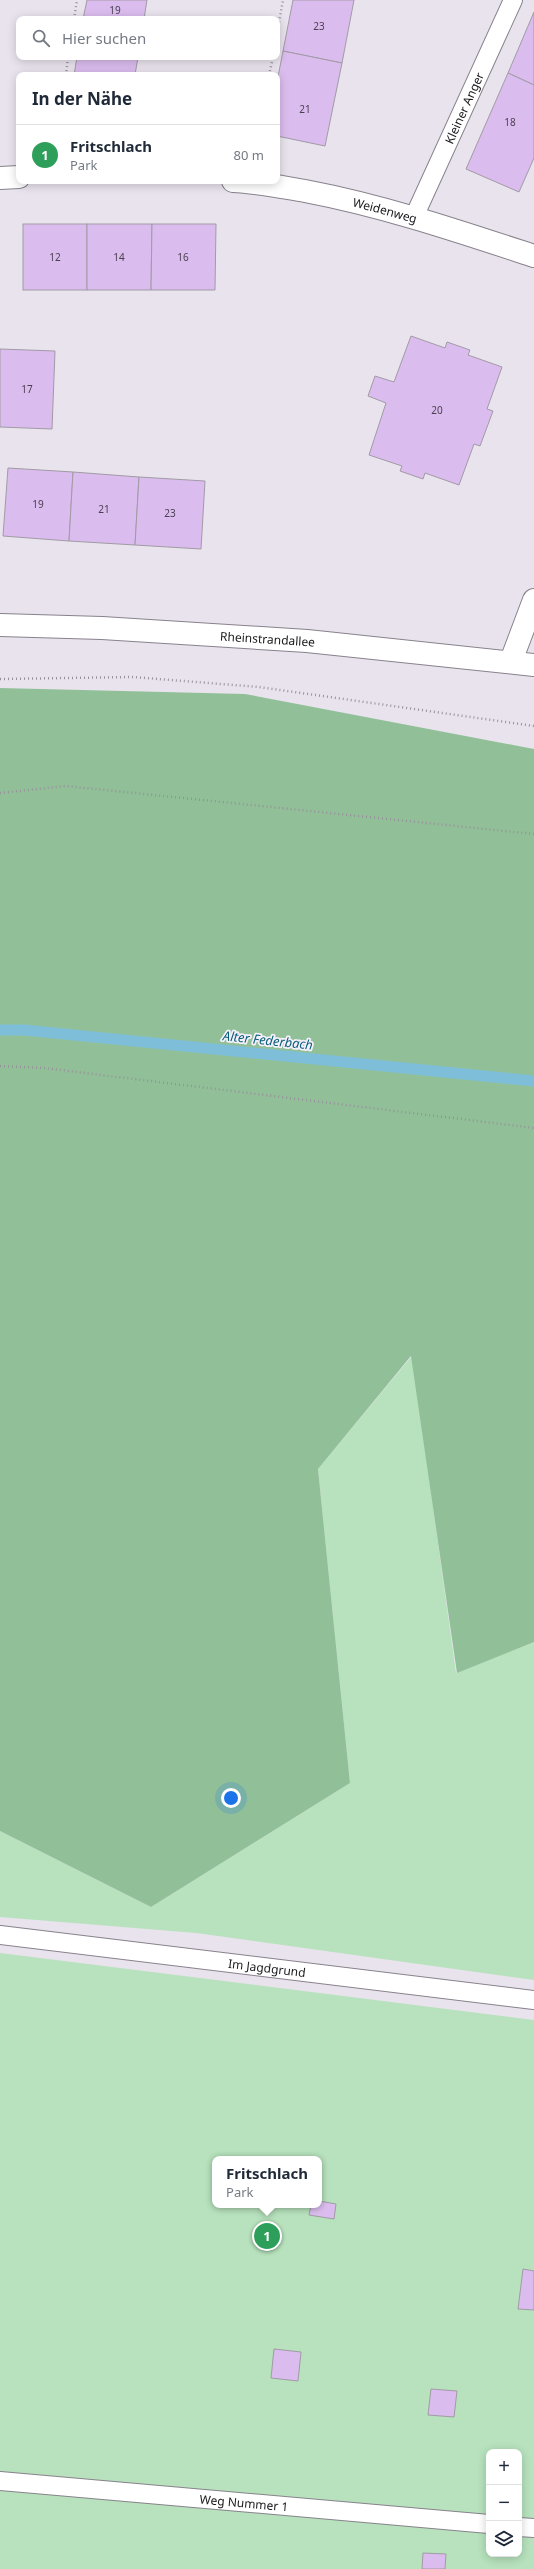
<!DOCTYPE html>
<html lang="de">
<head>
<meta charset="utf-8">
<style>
  :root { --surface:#fff; --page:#f6f6f7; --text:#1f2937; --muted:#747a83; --line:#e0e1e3; --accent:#db2777 }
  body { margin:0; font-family:"Noto Sans",sans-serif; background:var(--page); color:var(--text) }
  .controls { position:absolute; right:12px; bottom:12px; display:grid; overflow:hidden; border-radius:8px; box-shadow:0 2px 10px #0003 }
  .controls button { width:36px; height:36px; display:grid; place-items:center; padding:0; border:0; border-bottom:1px solid var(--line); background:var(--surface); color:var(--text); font:20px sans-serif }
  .you { position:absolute; left:231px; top:1798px; width:14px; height:14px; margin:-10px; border:3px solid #fff; border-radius:50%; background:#1a73e8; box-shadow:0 0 0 6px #1a73e833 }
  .badge { display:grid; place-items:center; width:26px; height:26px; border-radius:50%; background:var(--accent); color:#fff; font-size:13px; font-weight:700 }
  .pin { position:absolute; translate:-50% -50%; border:2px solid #fff; box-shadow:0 1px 4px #0006 }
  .popup { position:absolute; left:212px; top:2156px; width:110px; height:52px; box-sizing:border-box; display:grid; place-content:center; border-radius:8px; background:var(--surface); filter:drop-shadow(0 1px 3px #0005); font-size:13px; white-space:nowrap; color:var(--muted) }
  .popup b { font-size:15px; color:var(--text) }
  .popup::after { content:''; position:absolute; left:50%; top:100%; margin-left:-8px; border:8px solid transparent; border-top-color:var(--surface) }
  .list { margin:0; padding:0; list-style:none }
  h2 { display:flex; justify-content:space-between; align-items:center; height:52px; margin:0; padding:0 16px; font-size:17px }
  h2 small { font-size:13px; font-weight:400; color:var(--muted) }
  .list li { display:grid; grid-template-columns:26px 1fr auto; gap:12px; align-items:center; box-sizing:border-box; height:60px; padding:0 16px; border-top:1px solid var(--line) }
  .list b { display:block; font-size:15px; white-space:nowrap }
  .list p { margin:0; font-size:13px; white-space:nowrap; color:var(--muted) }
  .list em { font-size:13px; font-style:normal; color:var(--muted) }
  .icon { flex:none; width:22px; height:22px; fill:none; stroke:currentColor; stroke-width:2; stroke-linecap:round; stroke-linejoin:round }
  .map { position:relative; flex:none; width:534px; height:2569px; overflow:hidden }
  .search { position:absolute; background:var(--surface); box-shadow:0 2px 10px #0003; left:16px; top:16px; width:264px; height:44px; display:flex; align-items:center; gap:10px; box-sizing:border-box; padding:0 14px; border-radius:8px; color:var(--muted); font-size:15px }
  .panel { position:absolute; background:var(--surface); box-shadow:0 2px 10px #0003; left:16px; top:72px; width:264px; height:112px; border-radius:8px }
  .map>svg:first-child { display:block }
</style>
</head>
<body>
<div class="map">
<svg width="534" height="2569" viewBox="0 0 534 2569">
  <rect width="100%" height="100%" fill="#e9e3ee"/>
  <!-- green -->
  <g fill="#b7e2bd" fill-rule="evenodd">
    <path d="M 412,1356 L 456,1673 L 534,1642 L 534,1980 L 196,1933 L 0,1917 L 0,1831 L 151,1907 L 350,1783 L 318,1469 Z"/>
    <path d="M 0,1953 L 534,2020 L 534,2569 L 0,2569 ZM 215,2159 L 319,2159 L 319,2205 L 215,2205 ZM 489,2452 L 519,2452 L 519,2554 L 489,2554 Z"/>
  </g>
  <!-- forest -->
  <path fill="#91c098" d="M 0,688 L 245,694 L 534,749 L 534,1642 L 457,1673 L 411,1356 L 318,1469 L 350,1783 L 151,1907 L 0,1831 Z"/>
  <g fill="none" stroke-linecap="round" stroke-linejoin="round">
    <!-- stream -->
    <path stroke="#7ebed9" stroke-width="11" d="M 0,1030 L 24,1030 L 534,1081"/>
  </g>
  <!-- building -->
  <g fill="#dbbcee" stroke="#a19ba5">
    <path d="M 87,0 L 147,0 L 144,19 L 83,19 Z"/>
    <path d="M 293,0 L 354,0 L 342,63 L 283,51 Z"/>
    <path d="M 534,12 L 534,85 L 508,73 Z"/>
    <path d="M 283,51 L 342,63 L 325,146 L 277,136 L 277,82 Z"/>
    <path d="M 77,57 L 138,57 L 135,75 L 74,75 Z"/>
    <path d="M 508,73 L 534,85 L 534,158 L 519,192 L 466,169 Z"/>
    <rect x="23" y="224" width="64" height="66"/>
    <path d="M 87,224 L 152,224 L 151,290 L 87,290 Z"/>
    <path d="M 152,224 L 216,224 L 215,290 L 151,290 Z"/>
    <path d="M 411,336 L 445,348 L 447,342 L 470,350 L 468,355 L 502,367 L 487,409 L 493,411 L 480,446 L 474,444 L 459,485 L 425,473 L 423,479 L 400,471 L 402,466 L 369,455 L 386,403 L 368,396 L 375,376 L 394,382 Z"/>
    <path d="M 0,349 L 55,351 L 52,429 L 0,427 Z"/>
    <path d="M 8,468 L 73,472 L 69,541 L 3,536 Z"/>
    <path d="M 73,472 L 139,477 L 135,545 L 69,541 Z"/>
    <path d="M 139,477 L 205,481 L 201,549 L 135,545 Z"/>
    <path d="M 319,2201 L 336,2204 L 334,2219 L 309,2215 L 311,2205 L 319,2205 Z"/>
    <path d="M 523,2269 L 534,2271 L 534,2310 L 518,2309 Z"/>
    <path d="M 274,2349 L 301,2352 L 298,2381 L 271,2378 Z"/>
    <path d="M 431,2389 L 457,2391 L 454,2417 L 428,2415 Z"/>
    <path d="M 423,2553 L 446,2554 L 445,2569 L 422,2569 Z"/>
  </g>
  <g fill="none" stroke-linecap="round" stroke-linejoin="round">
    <!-- service casing -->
    <g stroke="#88828c" stroke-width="20">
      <g id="service">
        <path id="s1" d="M 414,217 L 513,0"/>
        <path id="s2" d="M 0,1935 L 534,2000"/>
        <path id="s3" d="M 0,2481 L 489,2524"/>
        <path d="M 519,2527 L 534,2528"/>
      </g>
    </g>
    <!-- minor casing -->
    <g stroke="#88828c" stroke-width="24">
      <g id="minor">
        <path d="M 0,178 L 19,177"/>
        <path id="s4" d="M 233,181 C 257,182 281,187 305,191 C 384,206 458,231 534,256"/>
        <path id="s5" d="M 0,625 L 102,628 L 307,641 L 534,665"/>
        <path d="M 511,661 L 534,600"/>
      </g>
    </g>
    <!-- path -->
    <g stroke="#96929a" stroke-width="2.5" stroke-dasharray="1 3" stroke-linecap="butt">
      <path d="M 74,19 L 77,0"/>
      <path d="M 277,34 L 283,0"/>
      <path d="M 66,75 L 68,57"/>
      <path d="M 269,75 L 273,57"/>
      <path d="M 0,679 L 133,677 L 259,687 L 534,726"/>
      <path d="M 0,793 L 66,786 L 534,834"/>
      <path d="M 0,1066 L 44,1068 L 534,1128"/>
    </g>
    <!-- service -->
    <use href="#service" stroke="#fff" stroke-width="18"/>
    <!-- minor -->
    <use href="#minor" stroke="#fff" stroke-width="22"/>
  </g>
  <g text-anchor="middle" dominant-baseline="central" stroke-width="3.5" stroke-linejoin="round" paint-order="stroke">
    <!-- number labels -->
    <g font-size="10" fill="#4a4150">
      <text x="115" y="10">19</text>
      <text x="319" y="26">23</text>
      <text x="305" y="109">21</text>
      <text x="510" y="122">18</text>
      <text x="55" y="257">12</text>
      <text x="119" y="257">14</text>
      <text x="183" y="257">16</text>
      <text x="27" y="389">17</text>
      <text x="437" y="410">20</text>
      <text x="38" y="504">19</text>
      <text x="104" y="509">21</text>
      <text x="170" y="513">23</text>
    </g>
    <!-- street labels -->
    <g font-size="12" fill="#1a181b" stroke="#f6f0fb">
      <text stroke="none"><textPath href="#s1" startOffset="120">Kleiner Anger</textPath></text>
      <text stroke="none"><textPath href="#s4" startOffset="155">Weidenweg</textPath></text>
      <text stroke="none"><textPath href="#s5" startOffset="268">Rheinstrandallee</textPath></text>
      <text stroke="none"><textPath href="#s2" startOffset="269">Im Jagdgrund</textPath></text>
      <text stroke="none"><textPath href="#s3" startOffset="245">Weg Nummer 1</textPath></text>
    </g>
    <!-- water labels -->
    <g font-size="13" font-style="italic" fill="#09607b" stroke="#f6f0fb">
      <text transform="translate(268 1040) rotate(6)">Alter Federbach</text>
    </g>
  </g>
</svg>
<div class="controls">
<button>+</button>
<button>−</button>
<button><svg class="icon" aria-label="layers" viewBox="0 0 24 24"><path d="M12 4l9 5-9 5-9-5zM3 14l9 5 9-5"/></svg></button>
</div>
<div class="you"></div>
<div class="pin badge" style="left:267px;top:2236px;background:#2e9e5b">1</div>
<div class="popup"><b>Fritschlach</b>Park</div>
<div class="search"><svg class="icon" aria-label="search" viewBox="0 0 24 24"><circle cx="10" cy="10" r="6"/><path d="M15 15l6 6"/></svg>Hier suchen</div>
<section class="panel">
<h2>In der Nähe<small></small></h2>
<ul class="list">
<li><span class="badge" style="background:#2e9e5b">1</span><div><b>Fritschlach</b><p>Park</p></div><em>80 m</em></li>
</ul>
</section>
</div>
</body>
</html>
